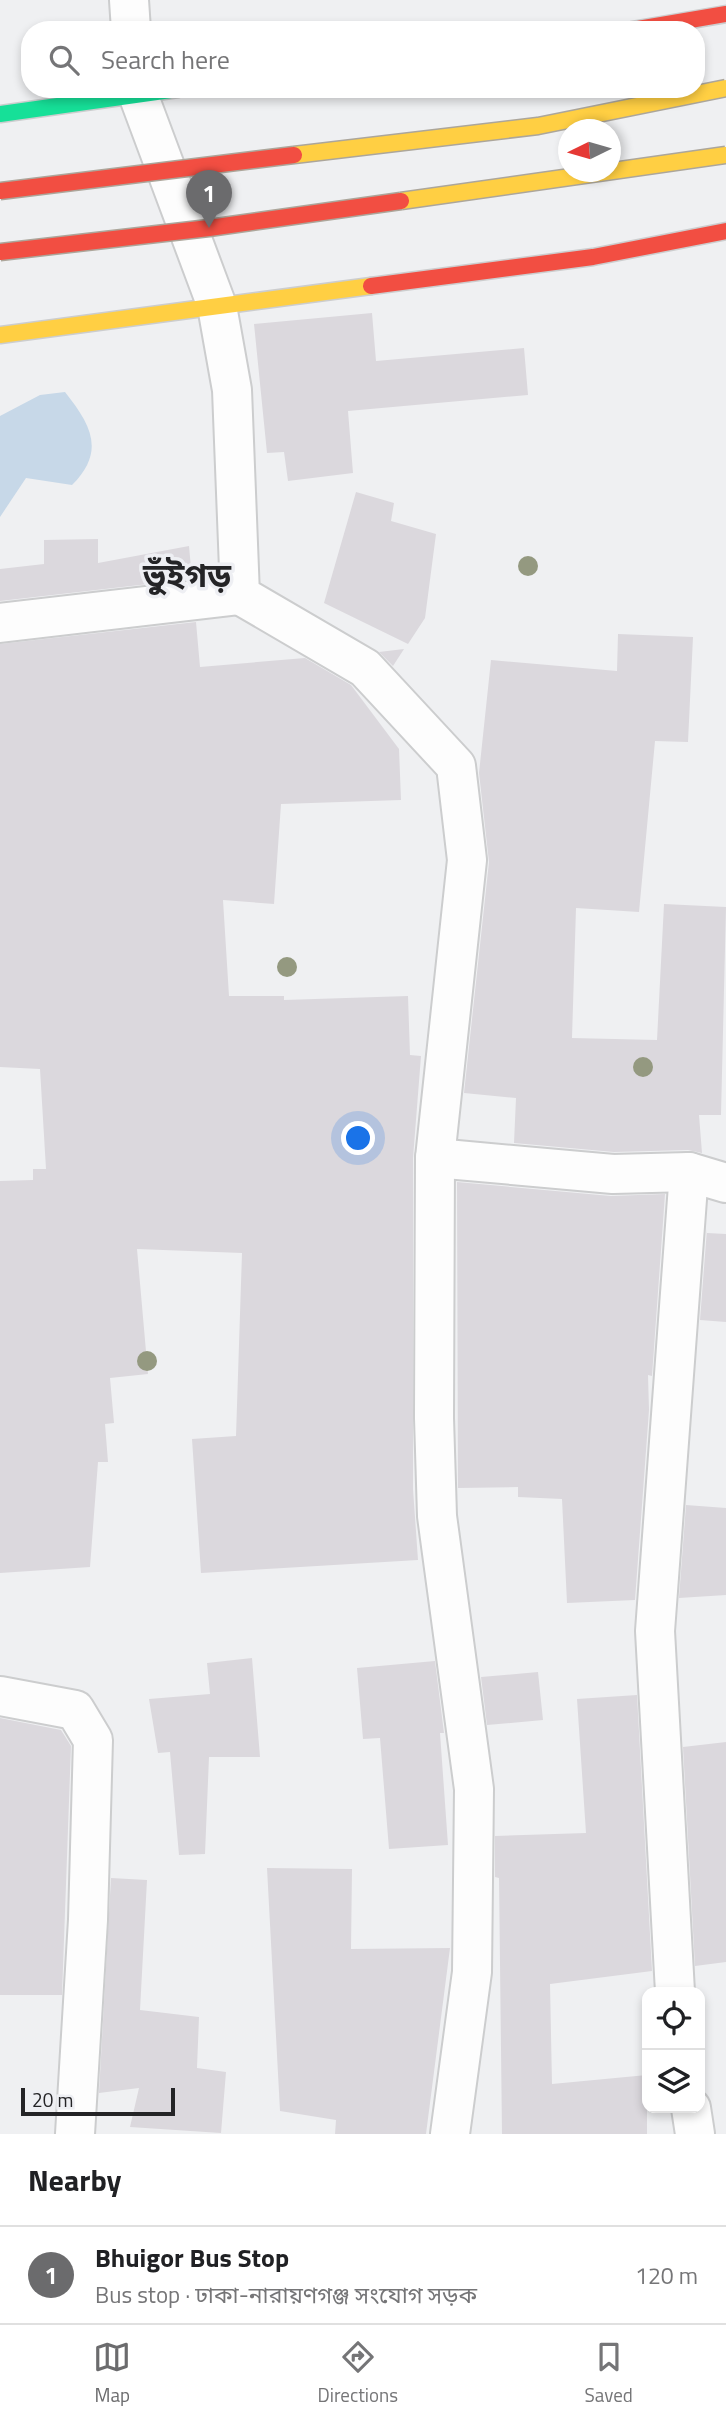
<!DOCTYPE html>
<html lang="en">
<head>
<meta charset="utf-8">
<style>
  :root { --surface:#fff; --page:#f2f2f2; --text:#202124; --muted:#757577; --line:#e0e0e0; --accent:#6b6b6d }
  body { margin:0; font-family:"Titillium Web","Noto Sans Bengali",sans-serif; background:var(--page); color:var(--text) }
  .controls { position:absolute; right:21px; bottom:21px; display:grid; overflow:hidden; border-radius:14px; box-shadow:0 4px 10px #0003 }
  .controls button { width:63px; height:63px; display:grid; place-items:center; padding:0; border:0; border-bottom:2px solid var(--line); background:var(--surface); color:var(--text); font:35px sans-serif }
  .compass { position:absolute; left:558px; top:119px; width:63px; height:63px; border-radius:50%; background:var(--surface); box-shadow:0 4px 10px #0003; rotate:265deg }
  .scale { position:absolute; left:21px; bottom:18px; width:154px; box-sizing:border-box; padding-left:7px; border:4px solid #242426; border-top:0; font-size:19px; line-height:24px; white-space:nowrap; color:#242426; -webkit-text-stroke:5px #eeeff3; paint-order:stroke }
  .you { position:absolute; left:359px; top:1139px; width:24px; height:24px; margin:-18px; border:5px solid #fff; border-radius:50%; background:#1a73e8; box-shadow:0 0 0 10px #1a73e833 }
  .badge { display:grid; place-items:center; width:46px; height:46px; border-radius:50%; background:var(--accent); color:#fff; font-size:23px; font-weight:700 }
  .pin { position:absolute; translate:-50% -58px; filter:drop-shadow(0 2px 4px #0008) }
  .pin::after { content:''; position:absolute; top:37px; width:24px; height:21px; background:inherit; clip-path:polygon(0 0,100% 0,50% 100%) }
  .list { margin:0; padding:0; list-style:none }
  h2 { display:flex; justify-content:space-between; align-items:center; height:91px; margin:0; padding:0 28px; font-size:30px }
  h2 small { font-size:23px; font-weight:400; color:var(--muted) }
  .list li { display:grid; grid-template-columns:46px 1fr auto; gap:21px; align-items:center; box-sizing:border-box; height:98px; padding:0 28px; border-top:2px solid var(--line) }
  .list b { display:block; font-size:26px; white-space:nowrap }
  .list p { margin:0; font-size:23px; white-space:nowrap; color:var(--muted) }
  .list em { font-size:23px; font-style:normal; color:var(--muted) }
  .icon { flex:none; width:38px; height:38px; fill:none; stroke:currentColor; stroke-width:2; stroke-linecap:round; stroke-linejoin:round }
  .map { position:relative; flex:none; width:726px; height:2134px; overflow:hidden }
  .search { position:absolute; background:var(--surface); box-shadow:0 4px 10px #0003; left:21px; right:21px; top:21px; height:77px; display:flex; align-items:center; gap:18px; box-sizing:border-box; padding:0 24px; border-radius:28px; color:var(--muted); font-size:26px }
  .sheet { height:189px; background:var(--surface) }
  nav { display:flex; justify-content:space-around; align-items:center; box-sizing:border-box; height:98px; border-top:2px solid var(--line); background:var(--surface); font-size:19px; color:var(--muted) }
  nav a { display:grid; justify-items:center; gap:4px }
  nav .on { color:var(--accent) }
  .map>svg:first-child { display:block }
</style>
</head>
<body>
<div class="map">
<svg width="726" height="2134" viewBox="0 0 726 2134">
  <rect width="100%" height="100%" fill="#eff0f2"/>
  <!-- water -->
  <path fill="#c7d8e8" d="M 65,392 C 91,425 106,451 72,485 L 26,478 L 0,517 L 0,416 L 40,395 Z"/>
  <!-- building -->
  <g fill="#dbd8dd">
    <path d="M 372,313 L 376,361 L 524,348 L 528,395 L 348,411 L 353,473 L 288,481 L 284,452 L 267,453 L 254,324 Z"/>
    <path d="M 356,492 L 394,503 L 391,521 L 436,534 L 425,618 L 408,644 L 324,603 Z"/>
    <path d="M 98,539 L 98,563 L 189,546 L 192,579 L 0,601 L 0,569 L 44,564 L 44,540 Z"/>
    <path d="M 196,622 L 200,667 L 305,658 L 351,685 L 399,749 L 401,800 L 281,804 L 274,904 L 223,900 L 229,996 L 284,996 L 284,1000 L 408,996 L 410,1055 L 421,1056 L 413,1158 L 413,1489 L 418,1560 L 201,1573 L 192,1439 L 236,1436 L 242,1253 L 137,1249 L 148,1374 L 110,1378 L 114,1423 L 105,1424 L 108,1462 L 98,1462 L 90,1567 L 0,1573 L 0,1181 L 33,1180 L 33,1169 L 46,1169 L 40,1069 L 0,1067 L 0,644 Z"/>
    <path d="M 618,634 L 693,637 L 688,742 L 655,741 L 639,912 L 576,908 L 572,1038 L 657,1040 L 664,904 L 726,907 L 721,1115 L 699,1115 L 702,1153 L 688,1150 L 614,1152 L 514,1143 L 516,1098 L 464,1093 L 489,862 L 479,773 L 491,660 L 617,671 Z"/>
    <path d="M 404,649 L 393,666 L 379,652 Z"/>
    <path d="M 457,1182 L 611,1196 L 665,1194 L 652,1376 L 648,1375 L 649,1410 L 635,1600 L 567,1603 L 562,1499 L 518,1497 L 518,1487 L 458,1488 Z"/>
    <path d="M 707,1229 L 707,1233 L 726,1234 L 726,1322 L 700,1320 Z"/>
    <path d="M 686,1505 L 726,1508 L 726,1595 L 679,1598 Z"/>
    <path d="M 252,1658 L 260,1757 L 209,1757 L 205,1854 L 179,1855 L 170,1752 L 158,1753 L 149,1699 L 210,1694 L 207,1663 Z"/>
    <path d="M 435,1661 L 444,1733 L 440,1733 L 448,1845 L 389,1849 L 380,1738 L 363,1739 L 357,1668 Z"/>
    <path d="M 538,1672 L 543,1720 L 487,1725 L 481,1677 Z"/>
    <path d="M 637,1695 L 652,1971 L 550,1984 L 552,2084 L 647,2075 L 647,2134 L 502,2134 L 499,1878 L 495,1877 L 495,1836 L 586,1833 L 577,1699 Z"/>
    <path d="M 0,1718 L 61,1730 L 71,1746 L 62,1995 L 0,1995 Z"/>
    <path d="M 726,1742 L 726,1962 L 695,1966 L 683,1747 Z"/>
    <path d="M 267,1868 L 352,1869 L 351,1949 L 450,1948 L 426,2134 L 335,2134 L 336,2120 L 280,2111 Z"/>
    <path d="M 111,1878 L 147,1880 L 140,2010 L 199,2017 L 197,2068 L 226,2072 L 221,2133 L 130,2127 L 139,2088 L 99,2093 Z"/>
  </g>
  <g fill="none" stroke-linecap="round" stroke-linejoin="round">
    <!-- street casing -->
    <g stroke="#cccdce" stroke-width="42">
      <g id="street">
        <path d="M 129,0 L 131,30"/>
        <path d="M 136,89 L 217,306 L 232,390 L 240,595 L 365,668 L 456,766 L 467,860 L 435,1158 L 434,1418 L 437,1516 L 474,1789 L 472,1972 L 450,2134"/>
        <path d="M 0,623 L 240,595"/>
        <path d="M 435,1158 L 613,1174 L 689,1172 L 726,1183"/>
        <path d="M 0,1696 L 75,1710 L 93,1740 L 88,1920 L 75,2134"/>
        <path d="M 675,1992 L 655,1631 L 689,1172"/>
        <path d="M 691,2108 L 695,2134"/>
      </g>
    </g>
    <!-- fast casing -->
    <g stroke="#cccdce" stroke-width="19">
      <path id="fast" d="M 0,114 L 178,89"/>
    </g>
    <!-- slow casing -->
    <g stroke="#cccdce" stroke-width="19">
      <path id="slow" d="M 0,335 L 371,286"/>
    </g>
    <!-- jam casing -->
    <g stroke="#cccdce" stroke-width="19">
      <g id="jam">
        <path d="M 632,30 L 726,14"/>
        <path d="M 371,286 L 593,257 L 726,231"/>
      </g>
    </g>
    <!-- street -->
    <use href="#street" stroke="#fdfdfd" stroke-width="38"/>
    <!-- fast -->
    <use href="#fast" stroke="#16e098" stroke-width="16"/>
    <!-- slow -->
    <use href="#slow" stroke="#ffcf43" stroke-width="16"/>
    <!-- jam -->
    <use href="#jam" stroke="#f24e42" stroke-width="16"/>
    <!-- slow-bridge casing -->
    <g stroke="#aca69b" stroke-width="19" stroke-linecap="butt">
      <g id="slow-bridge">
        <path d="M 294,155 L 538,126 L 726,88"/>
        <path d="M 401,201 L 726,155"/>
      </g>
    </g>
    <!-- jam-bridge casing -->
    <g stroke="#aca69b" stroke-width="19" stroke-linecap="butt">
      <g id="jam-bridge">
        <path d="M 0,191 L 294,155"/>
        <path d="M 0,252 L 209,228 L 401,201"/>
      </g>
    </g>
    <!-- slow-bridge -->
    <use href="#slow-bridge" stroke="#ffcf43" stroke-width="16"/>
    <!-- jam-bridge -->
    <use href="#jam-bridge" stroke="#f24e42" stroke-width="16"/>
  </g>
  <!-- trees -->
  <g fill="#949980">
    <circle cx="528" cy="566" r="10"/>
    <circle cx="287" cy="967" r="10"/>
    <circle cx="643" cy="1067" r="10"/>
    <circle cx="147" cy="1361" r="10"/>
  </g>
  <g text-anchor="middle" dominant-baseline="central" stroke-width="7" stroke-linejoin="round" paint-order="stroke">
    <!-- district labels -->
    <g font-size="33" font-weight="bold" fill="#242426" stroke="#eeeff3">
      <text x="187" y="575">ভুঁইগড়</text>
    </g>
  </g>
</svg>
<div class="controls">
<button><svg class="icon" aria-label="locate" viewBox="0 0 24 24"><circle cx="12" cy="12" r="6"/><path d="M12 2v4M12 18v4M2 12h4M18 12h4"/></svg></button>
<button><svg class="icon" aria-label="layers" viewBox="0 0 24 24"><path d="M12 4l9 5-9 5-9-5zM3 14l9 5 9-5"/></svg></button>
</div>
<svg class="compass" viewBox="-18 -18 36 36"><path d="M0-13l5 13h-10z" fill="#e53935"/><path d="M0 13l5-13h-10z" fill="#757577"/></svg>
<div class="scale">20 m</div>
<div class="you"></div>
<div class="pin badge" style="left:209px;top:228px">1</div>
<div class="search"><svg class="icon" aria-label="search" viewBox="0 0 24 24"><circle cx="10" cy="10" r="6"/><path d="M15 15l6 6"/></svg>Search here</div>
</div>
<section class="sheet">
<h2>Nearby<small></small></h2>
<ul class="list">
<li><span class="badge">1</span><div><b>Bhuigor Bus Stop</b><p>Bus stop · ঢাকা-নারায়ণগঞ্জ সংযোগ সড়ক</p></div><em>120 m</em></li>
</ul>
</section>
<nav>
<a class="on"><svg class="icon" aria-label="map" viewBox="0 0 24 24"><path d="M3 6l6-2 6 2 6-2v14l-6 2-6-2-6 2zM9 4v14M15 6v14"/></svg>Map</a>
<a><svg class="icon" aria-label="directions" viewBox="0 0 24 24"><path d="M12 3l9 9-9 9-9-9zM9 14v-3h6M13 9l2 2-2 2"/></svg>Directions</a>
<a><svg class="icon" aria-label="saved" viewBox="0 0 24 24"><path d="M7 4h10v16l-5-4-5 4z"/></svg>Saved</a>
</nav>
</body>
</html>
